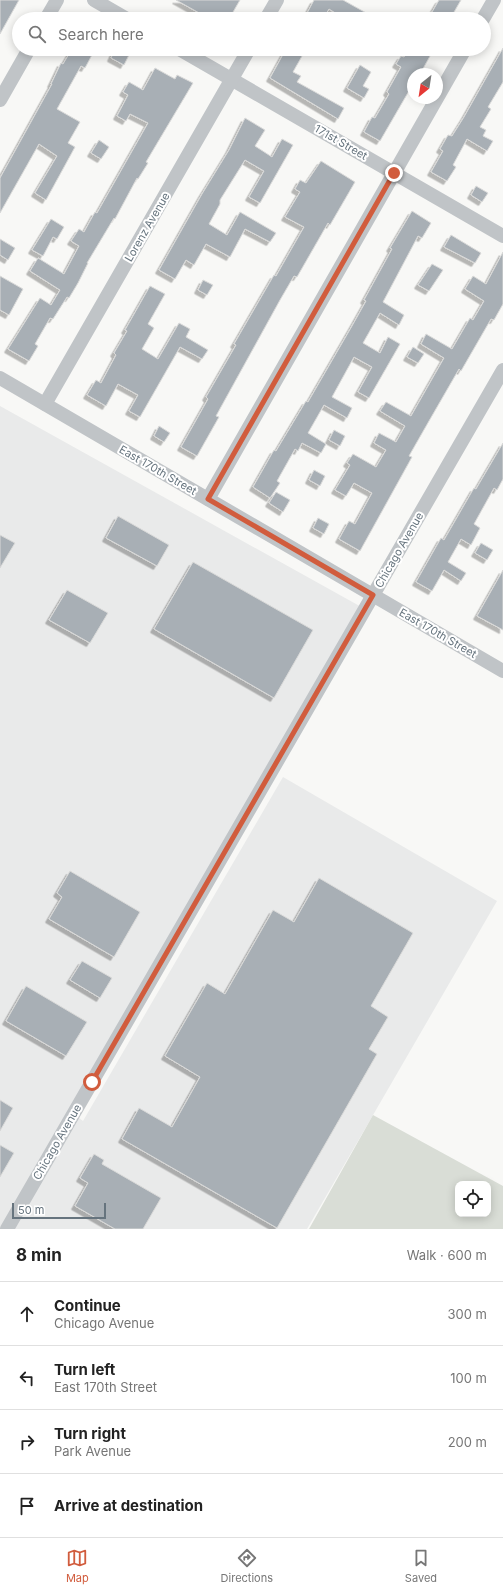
<!DOCTYPE html>
<html lang="en">
<head>
<meta charset="utf-8">
<style>
  :root { --surface:#fff; --page:#f2f2f2; --text:#222; --muted:#767676; --line:#e0e0e0; --accent:#d15c3d }
  body { margin:0; font-family:Inter,sans-serif; background:var(--page); color:var(--text) }
  .controls { position:absolute; right:12px; bottom:12px; display:grid; overflow:hidden; border-radius:8px; box-shadow:0 2px 10px #0003 }
  .controls button { width:36px; height:36px; display:grid; place-items:center; padding:0; border:0; border-bottom:1px solid var(--line); background:var(--surface); color:var(--text); font:20px sans-serif }
  .compass { position:absolute; left:407px; top:68px; width:36px; height:36px; border-radius:50%; background:var(--surface); box-shadow:0 2px 10px #0003; rotate:210deg }
  .scale { position:absolute; left:12px; bottom:10px; width:94px; box-sizing:border-box; padding-left:4px; border:2px solid #66747e; border-top:0; font-size:11px; line-height:14px; white-space:nowrap; color:#66747e; -webkit-text-stroke:3px #fff; paint-order:stroke }
  .stop { position:absolute; width:12px; height:12px; margin:-9px; border:3px solid #d15c3d; border-radius:50%; background:#fff }
  .stop.end { background:#d15c3d; border-color:#fff; box-shadow:0 1px 4px #0008 }
  .list { margin:0; padding:0; list-style:none }
  h2 { display:flex; justify-content:space-between; align-items:center; height:52px; margin:0; padding:0 16px; font-size:17px }
  h2 small { font-size:13px; font-weight:400; color:var(--muted) }
  .list li { display:grid; grid-template-columns:26px 1fr auto; gap:12px; align-items:center; box-sizing:border-box; height:64px; padding:0 16px; border-top:1px solid var(--line) }
  .list b { display:block; font-size:15px; white-space:nowrap }
  .list p { margin:0; font-size:13px; white-space:nowrap; color:var(--muted) }
  .list em { font-size:13px; font-style:normal; color:var(--muted) }
  .icon { flex:none; width:22px; height:22px; fill:none; stroke:currentColor; stroke-width:2; stroke-linecap:round; stroke-linejoin:round }
  .map { position:relative; flex:none; width:503px; height:1229px; overflow:hidden }
  .search { position:absolute; background:var(--surface); box-shadow:0 2px 10px #0003; left:12px; right:12px; top:12px; height:44px; display:flex; align-items:center; gap:10px; box-sizing:border-box; padding:0 14px; border-radius:22px; color:var(--muted); font-size:15px }
  .sheet { height:308px; background:var(--surface) }
  nav { display:flex; justify-content:space-around; align-items:center; box-sizing:border-box; height:56px; border-top:1px solid var(--line); background:var(--surface); font-size:11px; color:var(--muted) }
  nav a { display:grid; justify-items:center; gap:2px }
  nav .on { color:var(--accent) }
  .map>svg:first-child { display:block }
</style>
</head>
<body>
<div class="map">
<svg width="503" height="1229" viewBox="0 0 503 1229">
  <defs>
    <filter id="shadow"><feDropShadow dx="-3.5" dy="3.5" stdDeviation="0" flood-color="#0004"/></filter>
  </defs>
  <rect width="100%" height="100%" fill="#f8f8f6"/>
  <!-- built -->
  <path fill="#e9eaea" d="M 0,406 L 365,609 L 74,1114 L 83,1121 L 283,777 L 497,901 L 307,1229 L 0,1229 Z"/>
  <!-- green -->
  <path fill="#d9ddd6" fill-rule="evenodd" d="M 373,1115 L 503,1186 L 503,1229 L 309,1229 ZM 458,1184 L 488,1184 L 488,1214 L 458,1214 Z"/>
  <!-- building -->
  <g fill="#a8afb5" stroke="#dadad9" filter="url(#shadow)">
    <path d="M 0,0 L 19,0 L 0,34 Z"/>
    <path d="M 176,0 L 240,0 L 229,19 L 210,19 Z"/>
    <path d="M 314,0 L 343,0 L 377,19 L 345,19 L 329,9 L 323,19 L 304,19 Z"/>
    <path d="M 439,0 L 461,0 L 450,19 L 428,19 Z"/>
    <path d="M 503,48 L 503,82 L 488,107 L 491,109 L 480,127 L 486,130 L 483,136 L 493,141 L 487,151 L 467,139 L 453,165 L 456,167 L 447,181 L 431,172 L 443,151 L 440,149 L 448,135 L 452,136 L 464,117 Z"/>
    <path d="M 72,49 L 93,49 L 92,52 L 93,53 L 85,68 L 81,66 L 57,109 L 80,122 L 68,143 L 75,147 L 46,200 L 35,193 L 57,156 L 39,144 L 0,213 L 0,178 L 52,84 L 51,84 L 61,63 L 63,64 Z"/>
    <path d="M 115,49 L 132,49 L 124,65 L 111,58 Z"/>
    <path d="M 286,49 L 306,49 L 293,72 L 301,76 L 297,82 L 344,108 L 338,119 L 270,78 Z"/>
    <path d="M 409,49 L 434,49 L 420,74 L 413,74 L 413,84 L 380,141 L 364,132 L 372,117 L 375,118 L 389,94 L 387,92 L 401,67 L 396,64 L 401,56 L 404,57 Z"/>
    <path d="M 360,65 L 371,72 L 363,86 L 369,89 L 364,98 L 347,88 Z"/>
    <path d="M 155,68 L 175,79 L 177,75 L 193,83 L 146,162 L 148,163 L 138,179 L 137,178 L 115,219 L 114,218 L 87,263 L 88,263 L 78,283 L 69,298 L 67,297 L 53,319 L 50,318 L 35,344 L 38,346 L 29,361 L 8,349 L 40,298 L 51,305 L 60,290 L 30,271 L 38,258 L 64,274 L 79,246 L 71,241 L 79,229 L 84,232 L 95,212 L 97,213 L 148,123 L 130,114 L 126,121 L 117,116 L 128,95 L 123,92 L 129,82 L 143,90 Z"/>
    <path d="M 245,118 L 265,130 L 255,146 L 272,157 L 282,139 L 293,145 L 260,203 L 249,197 L 264,171 L 245,160 L 220,200 L 220,204 L 209,224 L 227,235 L 240,212 L 276,233 L 270,242 L 245,229 L 230,257 L 206,244 L 194,265 L 186,260 L 175,279 L 159,270 L 202,194 L 229,150 Z"/>
    <path d="M 99,140 L 109,147 L 101,159 L 91,153 Z"/>
    <path d="M 321,161 L 355,182 L 330,225 L 328,223 L 297,277 L 294,276 L 280,300 L 216,416 L 219,417 L 197,456 L 181,447 L 208,399 L 206,397 L 236,345 L 234,344 L 274,275 L 276,276 L 304,227 L 285,217 L 300,192 L 295,189 L 300,180 L 306,183 Z"/>
    <path d="M 476,186 L 488,193 L 482,202 L 471,195 Z"/>
    <path d="M 412,211 L 431,223 L 422,238 L 418,236 L 383,302 L 404,315 L 399,325 L 380,313 L 363,343 L 380,353 L 388,337 L 400,344 L 369,398 L 358,392 L 372,367 L 354,357 L 332,397 L 352,408 L 347,418 L 324,405 L 308,433 L 326,444 L 321,453 L 302,443 L 298,451 L 295,449 L 277,481 L 280,483 L 270,498 L 253,487 L 274,450 L 276,451 L 306,401 L 308,402 L 352,326 L 366,301 L 364,300 L 392,249 L 390,248 Z"/>
    <path d="M 51,219 L 64,227 L 57,239 L 53,237 L 43,256 L 32,250 Z"/>
    <path d="M 451,235 L 481,253 L 475,263 L 444,247 Z"/>
    <path d="M 0,239 L 15,248 L 8,260 L 0,255 Z"/>
    <path d="M 503,252 L 503,304 L 494,320 L 491,319 L 461,371 L 459,369 L 429,421 L 409,456 L 412,457 L 360,551 L 339,539 L 349,521 L 355,524 L 372,493 L 354,483 L 346,496 L 335,490 L 350,465 L 347,463 L 353,454 L 376,467 L 386,450 L 374,443 L 379,433 L 396,442 L 405,426 L 380,411 L 386,402 L 411,416 L 444,358 L 421,344 L 426,334 L 452,349 L 470,318 L 473,320 L 484,301 L 465,289 L 473,276 L 486,284 Z"/>
    <path d="M 432,264 L 443,270 L 429,291 L 418,285 Z"/>
    <path d="M 0,276 L 23,289 L 9,315 L 0,310 Z"/>
    <path d="M 203,280 L 213,285 L 207,295 L 198,290 Z"/>
    <path d="M 150,286 L 165,294 L 148,324 L 154,328 L 142,349 L 158,359 L 179,323 L 190,329 L 186,337 L 208,350 L 202,359 L 180,347 L 140,417 L 129,411 L 138,395 L 118,384 L 106,406 L 87,395 L 96,380 L 101,383 L 116,355 L 114,353 L 127,331 L 125,330 Z"/>
    <path d="M 413,347 L 424,354 L 418,363 L 407,357 Z"/>
    <path d="M 159,426 L 170,433 L 164,442 L 154,436 Z"/>
    <path d="M 334,430 L 345,436 L 340,446 L 329,440 Z"/>
    <path d="M 503,443 L 503,479 L 497,490 L 494,488 L 474,524 L 480,528 L 471,545 L 461,539 L 448,562 L 466,573 L 461,581 L 444,570 L 432,591 L 416,582 L 441,538 L 444,540 L 474,488 L 476,489 Z"/>
    <path d="M 314,470 L 325,476 L 320,486 L 309,480 Z"/>
    <path d="M 276,492 L 290,500 L 283,512 L 269,503 Z"/>
    <path d="M 118,516 L 169,545 L 157,566 L 106,538 Z"/>
    <path d="M 318,518 L 329,524 L 324,534 L 313,528 Z"/>
    <path d="M 0,535 L 15,543 L 0,568 Z"/>
    <path d="M 481,543 L 493,550 L 487,560 L 475,553 Z"/>
    <path d="M 193,562 L 313,630 L 274,698 L 154,629 Z"/>
    <path d="M 503,570 L 503,630 L 477,616 Z"/>
    <path d="M 67,590 L 108,613 L 90,643 L 49,620 Z"/>
    <path d="M 70,871 L 140,912 L 114,957 L 49,919 L 62,897 L 57,893 Z"/>
    <path d="M 319,878 L 413,933 L 371,1006 L 388,1017 L 369,1049 L 377,1054 L 277,1228 L 122,1139 L 139,1108 L 172,1127 L 200,1077 L 165,1056 L 207,983 L 225,994 L 273,910 L 294,922 Z"/>
    <path d="M 82,961 L 112,978 L 100,998 L 70,980 Z"/>
    <path d="M 26,986 L 87,1022 L 66,1056 L 6,1021 Z"/>
    <path d="M 0,1100 L 13,1108 L 0,1131 Z"/>
    <path d="M 0,1145 L 14,1153 L 0,1177 Z"/>
    <path d="M 94,1154 L 104,1160 L 102,1164 L 161,1198 L 143,1229 L 115,1229 L 75,1206 L 88,1183 L 80,1178 Z"/>
  </g>
  <g fill="none" stroke-linecap="round" stroke-linejoin="round">
    <!-- minor -->
    <g stroke="#c0c4c7" stroke-width="14">
      <path d="M 94,0 L 127,19"/>
      <path d="M 46,19 L 57,0"/>
      <path d="M 266,19 L 277,0"/>
      <path d="M 483,19 L 494,0"/>
      <path d="M 179,49 L 503,236"/>
      <path d="M 0,100 L 29,49"/>
      <path d="M 0,378 L 503,671"/>
      <path d="M 45,404 L 249,49"/>
      <path d="M 208,499 L 465,49"/>
      <path d="M 7,1229 L 503,370"/>
    </g>
  </g>
  <g fill="none" stroke-linecap="round" stroke-linejoin="round">
    <!-- route -->
    <path stroke="#d15c3d" stroke-width="5" d="M 92,1082 L 373,595 L 208,499 L 394,173"/>
  </g>
  <g text-anchor="middle" dominant-baseline="central" stroke-width="4" stroke-linejoin="round" paint-order="stroke">
    <!-- street labels -->
    <g font-size="11" fill="#66747e" stroke="#fff">
      <text transform="translate(341 142) rotate(30)">171st Street</text>
      <text transform="translate(147 227) rotate(-60)">Lorenz Avenue</text>
      <text transform="translate(158 470) rotate(30)">East 170th Street</text>
      <text transform="translate(399 550) rotate(-60)">Chicago Avenue</text>
      <text transform="translate(438 633) rotate(30)">East 170th Street</text>
      <text transform="translate(57 1142) rotate(-60)">Chicago Avenue</text>
    </g>
  </g>
</svg>
<div class="controls">
<button><svg class="icon" aria-label="locate" viewBox="0 0 24 24"><circle cx="12" cy="12" r="6"/><path d="M12 2v4M12 18v4M2 12h4M18 12h4"/></svg></button>
</div>
<svg class="compass" viewBox="-18 -18 36 36"><path d="M0-13l5 13h-10z" fill="#e53935"/><path d="M0 13l5-13h-10z" fill="#767676"/></svg>
<div class="scale">50 m</div>
<div class="stop" style="left:92px;top:1082px"></div>
<div class="stop end" style="left:394px;top:173px"></div>
<div class="search"><svg class="icon" aria-label="search" viewBox="0 0 24 24"><circle cx="10" cy="10" r="6"/><path d="M15 15l6 6"/></svg>Search here</div>
</div>
<section class="sheet">
<h2>8 min<small>Walk · 600 m</small></h2>
<ul class="list">
<li><svg class="icon" aria-label="ahead" viewBox="0 0 24 24"><path d="M12 20V5M6 11l6-6 6 6"/></svg><div><b>Continue</b><p>Chicago Avenue</p></div><em>300 m</em></li>
<li><svg class="icon" aria-label="left" viewBox="0 0 24 24"><path d="M17 20v-9H6M10 6l-5 5 5 5"/></svg><div><b>Turn left</b><p>East 170th Street</p></div><em>100 m</em></li>
<li><svg class="icon" aria-label="right" viewBox="0 0 24 24"><path d="M7 20v-9h11M14 6l5 5-5 5"/></svg><div><b>Turn right</b><p>Park Avenue</p></div><em>200 m</em></li>
<li><svg class="icon" aria-label="arrive" viewBox="0 0 24 24"><path d="M6 21V4h12l-3 4 3 4H6"/></svg><div><b>Arrive at destination</b></div></li>
</ul>
</section>
<nav>
<a class="on"><svg class="icon" aria-label="map" viewBox="0 0 24 24"><path d="M3 6l6-2 6 2 6-2v14l-6 2-6-2-6 2zM9 4v14M15 6v14"/></svg>Map</a>
<a><svg class="icon" aria-label="directions" viewBox="0 0 24 24"><path d="M12 3l9 9-9 9-9-9zM9 14v-3h6M13 9l2 2-2 2"/></svg>Directions</a>
<a><svg class="icon" aria-label="saved" viewBox="0 0 24 24"><path d="M7 4h10v16l-5-4-5 4z"/></svg>Saved</a>
</nav>
</body>
</html>
